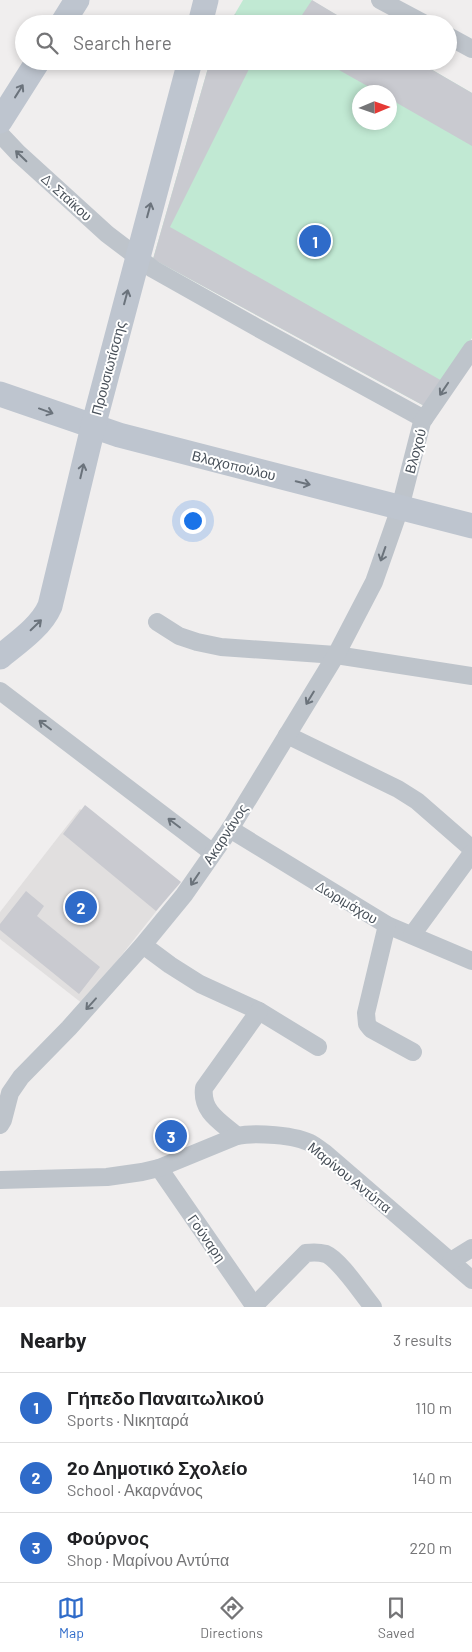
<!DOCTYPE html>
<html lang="en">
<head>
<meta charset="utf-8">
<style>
  :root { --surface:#fff; --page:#f2f2f2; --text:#202124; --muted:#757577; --line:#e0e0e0; --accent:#2f6bc9 }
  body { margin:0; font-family:Barlow,sans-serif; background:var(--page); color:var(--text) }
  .compass { position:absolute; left:352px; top:85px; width:45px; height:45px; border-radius:50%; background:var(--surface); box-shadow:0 2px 8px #0003; rotate:88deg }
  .you { position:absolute; left:192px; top:520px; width:18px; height:18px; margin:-12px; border:4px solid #fff; border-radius:50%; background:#1a73e8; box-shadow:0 0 0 8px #1a73e833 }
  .badge { display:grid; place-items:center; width:32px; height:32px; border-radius:50%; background:var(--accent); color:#fff; font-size:16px; font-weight:700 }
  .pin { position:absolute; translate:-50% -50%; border:2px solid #fff; box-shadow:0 1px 5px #0006 }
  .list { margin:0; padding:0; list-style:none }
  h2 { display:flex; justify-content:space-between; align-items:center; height:65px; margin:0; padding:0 20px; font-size:21px }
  h2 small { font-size:16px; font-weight:400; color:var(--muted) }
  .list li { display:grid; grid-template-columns:32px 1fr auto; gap:15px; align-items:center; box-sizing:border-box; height:70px; padding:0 20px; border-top:1px solid var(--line) }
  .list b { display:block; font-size:19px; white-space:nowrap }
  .list p { margin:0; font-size:16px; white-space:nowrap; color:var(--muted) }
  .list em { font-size:16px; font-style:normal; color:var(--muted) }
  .icon { flex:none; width:28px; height:28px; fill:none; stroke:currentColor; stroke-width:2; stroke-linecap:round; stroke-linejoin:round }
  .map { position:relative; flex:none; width:472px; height:1307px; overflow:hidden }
  .search { position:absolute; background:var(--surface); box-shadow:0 2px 8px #0003; left:15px; right:15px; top:15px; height:55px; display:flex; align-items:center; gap:12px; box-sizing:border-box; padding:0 18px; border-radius:28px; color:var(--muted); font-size:19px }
  .sheet { height:275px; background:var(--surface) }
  nav { display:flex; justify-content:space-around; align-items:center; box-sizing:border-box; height:70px; border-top:1px solid var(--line); background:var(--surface); font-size:14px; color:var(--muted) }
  nav a { display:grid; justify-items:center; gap:2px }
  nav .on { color:var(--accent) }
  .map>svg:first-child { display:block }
</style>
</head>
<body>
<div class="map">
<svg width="472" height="1307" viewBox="0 0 472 1307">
  <rect width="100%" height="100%" fill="#f0eeee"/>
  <!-- education -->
  <path fill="#e1dfdf" d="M 80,809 L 177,885 L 83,1004 L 0,939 L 0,912 Z"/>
  <!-- green -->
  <g fill="#c1e9d3" fill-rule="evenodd">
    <path d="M 243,0 L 311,0 L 352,24 L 229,24 Z"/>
    <path d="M 210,61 L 417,61 L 472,93 L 472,338 L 428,408 L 153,259 ZM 360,92 L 390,92 L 390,122 L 360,122 Z"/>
  </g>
  <!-- building -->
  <g fill="#c9cad0">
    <path d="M 312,0 L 352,24 L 296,24 Z"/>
    <path d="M 235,14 L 249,24 L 229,24 Z"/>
    <path d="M 210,61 L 253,61 L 170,227 L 444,382 L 428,408 L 153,259 Z"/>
    <path d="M 323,61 L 417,61 L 472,93 L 472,146 L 390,99 L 390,92 L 378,92 Z"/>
    <path d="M 85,805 L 181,882 L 156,911 L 63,834 Z"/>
    <path d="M 26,891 L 44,906 L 37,916 L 100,967 L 79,994 L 0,930 L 0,924 Z"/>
  </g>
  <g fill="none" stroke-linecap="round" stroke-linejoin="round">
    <!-- street -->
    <g stroke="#bec4cb" stroke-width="18">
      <path d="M 380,0 L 425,24"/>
      <path d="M 448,36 L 472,49"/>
      <path d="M 0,134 L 18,153 L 107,234 L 153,269 L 256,327 L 424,419"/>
      <path d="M 157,622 L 179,636 L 197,642 L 221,647 L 336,655 L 472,676"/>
      <path d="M 0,691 L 213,853"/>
      <path d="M 287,735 L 398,789 L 417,801 L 472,849"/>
      <path d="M 230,829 L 387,925 L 472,961"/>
      <path d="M 387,925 L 366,1013 L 367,1024 L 371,1029 L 413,1052"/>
      <path d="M 412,935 L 472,853"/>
      <path d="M 143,945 L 170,965 L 200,984 L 259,1011 L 318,1047"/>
      <path d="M 0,1125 L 3,1120 L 10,1093 L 21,1077 L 69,1028 L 143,945 L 184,895 L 230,829 L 336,655 L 374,582 L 400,508 L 422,422 L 472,349"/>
      <path d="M 237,1136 C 221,1122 201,1112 204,1088 L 259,1011"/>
      <path d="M 159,1168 L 255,1307"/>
      <path d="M 0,1180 L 107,1177 L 142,1172 L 159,1168 L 237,1136 C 254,1132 297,1135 312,1144 C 316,1146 320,1150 325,1153 L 472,1280"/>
      <path d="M 451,1261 L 472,1248"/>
      <path d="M 253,1307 L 306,1253 C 313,1252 319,1252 326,1254 C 340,1260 362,1294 373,1307"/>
    </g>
    <!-- secondary -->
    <g stroke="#bec5cf" stroke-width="25">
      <path d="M 62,24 L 77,0"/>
      <path d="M 200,24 L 206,0"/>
      <path d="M 0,121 L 38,61"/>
      <path d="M 0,394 L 119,435 L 472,526"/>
      <path d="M 0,657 C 17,643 41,627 50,606 L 93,427 L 190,61"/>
    </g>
  </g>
  <!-- one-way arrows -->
  <defs><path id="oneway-shaft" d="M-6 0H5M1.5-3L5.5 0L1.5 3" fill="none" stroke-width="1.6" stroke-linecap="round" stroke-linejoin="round" transform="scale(1.25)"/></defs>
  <g stroke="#6b737c">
    <use href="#oneway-shaft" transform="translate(19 91) rotate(-58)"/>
    <use href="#oneway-shaft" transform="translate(149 210) rotate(-75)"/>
    <use href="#oneway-shaft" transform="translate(126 297) rotate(-75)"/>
    <use href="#oneway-shaft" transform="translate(46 411) rotate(20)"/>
    <use href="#oneway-shaft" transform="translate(82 471) rotate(-77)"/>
    <use href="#oneway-shaft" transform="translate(303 483) rotate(14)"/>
    <use href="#oneway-shaft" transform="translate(36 625) rotate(-44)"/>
  </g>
  <g stroke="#6b737b">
    <use href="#oneway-shaft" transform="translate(21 156) rotate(-136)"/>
    <use href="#oneway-shaft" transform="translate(444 389) rotate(124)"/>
    <use href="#oneway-shaft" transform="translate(383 554) rotate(109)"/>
    <use href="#oneway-shaft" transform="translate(310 698) rotate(121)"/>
    <use href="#oneway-shaft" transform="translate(45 725) rotate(-143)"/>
    <use href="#oneway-shaft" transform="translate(174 823) rotate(-143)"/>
    <use href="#oneway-shaft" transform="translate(195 879) rotate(124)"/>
    <use href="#oneway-shaft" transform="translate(91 1004) rotate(132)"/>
  </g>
  <g text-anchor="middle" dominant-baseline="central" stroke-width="4" stroke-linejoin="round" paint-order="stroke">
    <!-- street labels -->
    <g font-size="14" fill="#485059" stroke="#fff">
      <text transform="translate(67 197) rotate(42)">Δ. Σταϊκου</text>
      <text transform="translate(108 368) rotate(-75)">Προυσιωτίσσης</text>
      <text transform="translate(415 451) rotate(-75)">Βλοχού</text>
      <text transform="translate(234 465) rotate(14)">Βλαχοπούλου</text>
      <text transform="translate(225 834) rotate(-57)">Ακαρνάνος</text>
      <text transform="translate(347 902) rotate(31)">Δωριμάχου</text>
      <text transform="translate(350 1177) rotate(39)">Μαρίνου Αντύπα</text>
      <text transform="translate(207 1238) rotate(55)">Γούναρη</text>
    </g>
  </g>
</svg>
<svg class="compass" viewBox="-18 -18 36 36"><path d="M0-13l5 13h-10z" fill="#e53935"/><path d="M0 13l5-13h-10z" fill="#757577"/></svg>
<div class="you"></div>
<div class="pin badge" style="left:315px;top:241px">1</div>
<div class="pin badge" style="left:81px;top:907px">2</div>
<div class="pin badge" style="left:171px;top:1136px">3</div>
<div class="search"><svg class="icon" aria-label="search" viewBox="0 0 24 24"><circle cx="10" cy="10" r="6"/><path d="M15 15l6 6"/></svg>Search here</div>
</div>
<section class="sheet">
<h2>Nearby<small>3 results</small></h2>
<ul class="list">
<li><span class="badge">1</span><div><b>Γήπεδο Παναιτωλικού</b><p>Sports · Νικηταρά</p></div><em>110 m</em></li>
<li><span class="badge">2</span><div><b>2ο Δημοτικό Σχολείο</b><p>School · Ακαρνάνος</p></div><em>140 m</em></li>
<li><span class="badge">3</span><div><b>Φούρνος</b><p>Shop · Μαρίνου Αντύπα</p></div><em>220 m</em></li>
</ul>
</section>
<nav>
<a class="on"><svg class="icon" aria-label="map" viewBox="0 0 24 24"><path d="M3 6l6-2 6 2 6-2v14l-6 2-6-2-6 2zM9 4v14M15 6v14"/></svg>Map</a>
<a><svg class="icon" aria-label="directions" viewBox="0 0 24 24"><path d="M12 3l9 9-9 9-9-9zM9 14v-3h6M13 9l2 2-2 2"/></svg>Directions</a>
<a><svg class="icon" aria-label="saved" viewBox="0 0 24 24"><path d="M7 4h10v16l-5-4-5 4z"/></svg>Saved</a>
</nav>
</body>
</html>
